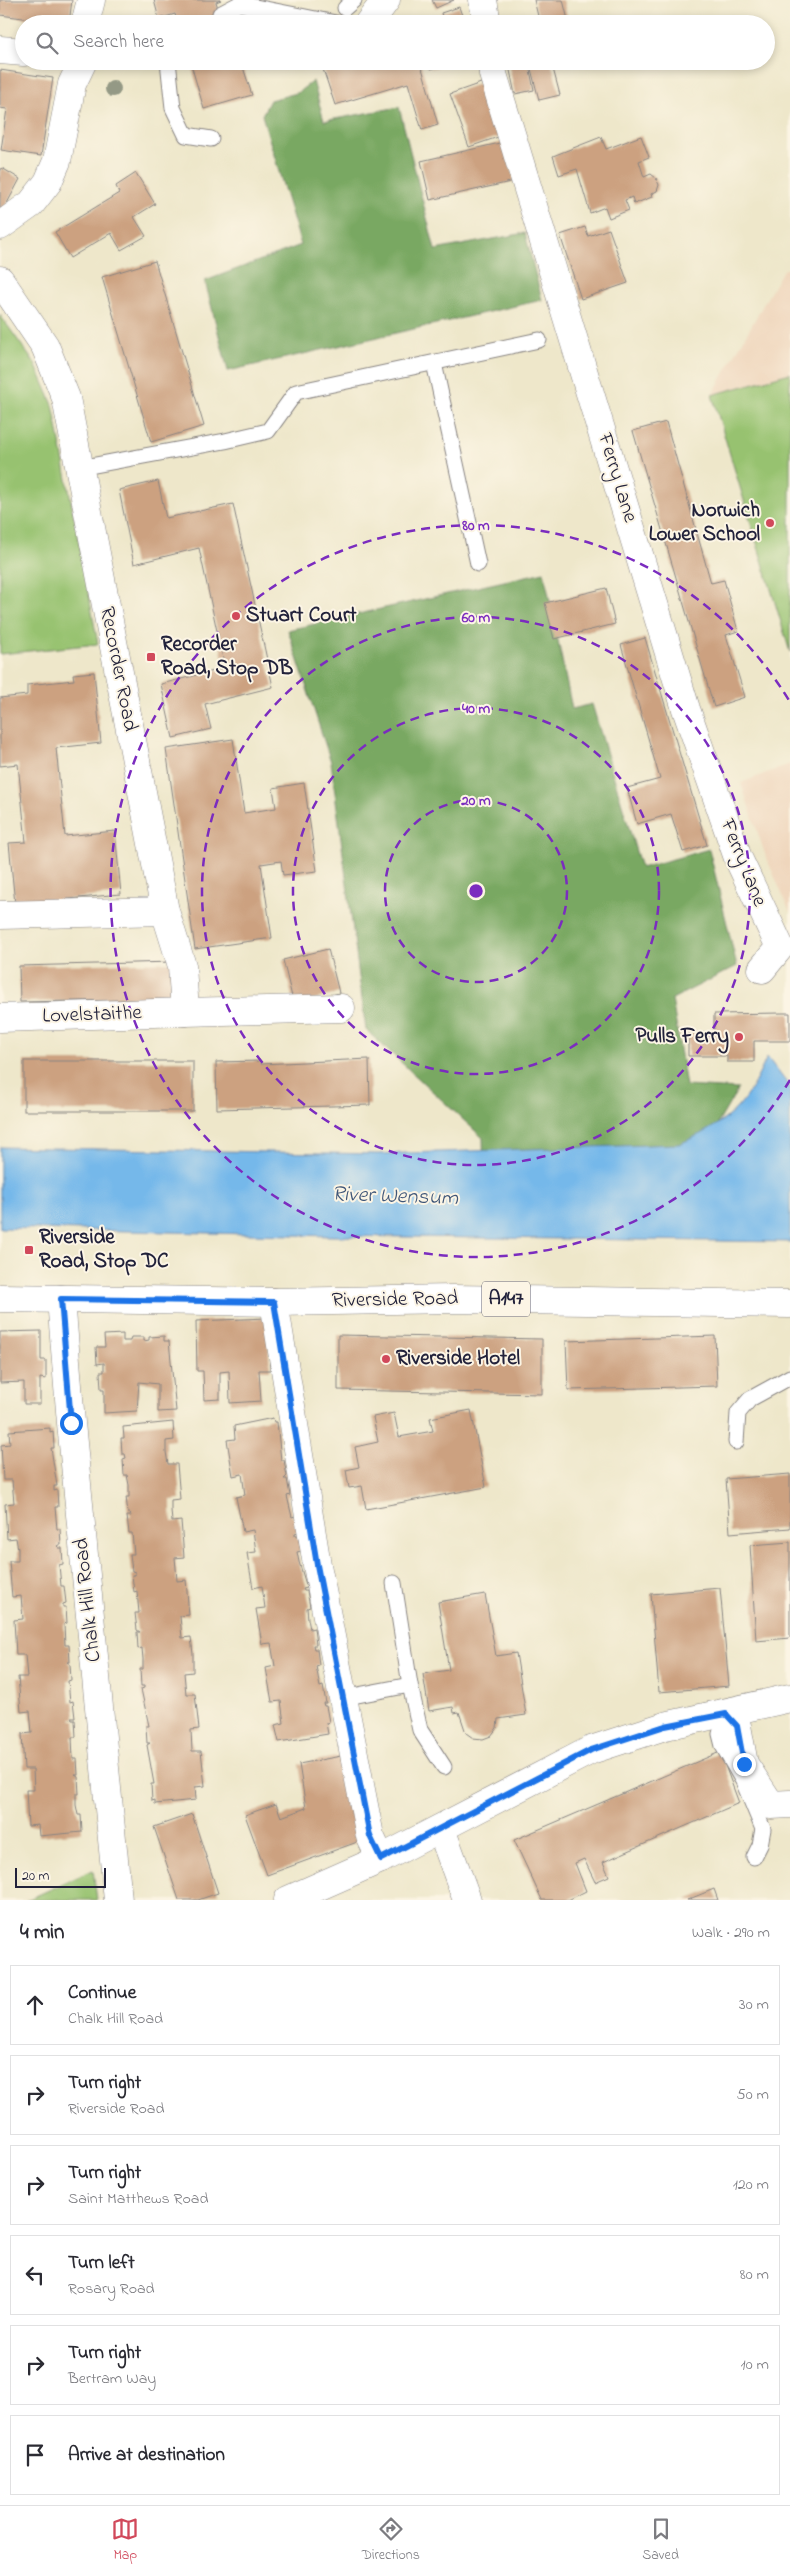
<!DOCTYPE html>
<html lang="en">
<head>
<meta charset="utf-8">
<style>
  :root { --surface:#fff; --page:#f2f2f3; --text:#2b2b33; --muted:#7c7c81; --line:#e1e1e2; --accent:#d1495b }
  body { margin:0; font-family:"Indie Flower",sans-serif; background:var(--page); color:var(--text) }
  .scale { position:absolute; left:15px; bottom:12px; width:91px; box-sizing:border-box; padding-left:5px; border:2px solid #22223b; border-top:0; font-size:14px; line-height:18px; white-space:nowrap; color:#22223b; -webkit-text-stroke:4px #fcf5e5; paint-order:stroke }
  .stop { position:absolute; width:15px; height:15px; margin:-11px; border:4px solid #1a73e8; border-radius:50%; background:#fff }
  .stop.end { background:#1a73e8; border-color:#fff; box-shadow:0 1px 5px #0008 }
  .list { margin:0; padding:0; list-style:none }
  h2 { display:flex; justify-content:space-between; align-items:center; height:65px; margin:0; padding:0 20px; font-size:21px }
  h2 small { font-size:16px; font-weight:400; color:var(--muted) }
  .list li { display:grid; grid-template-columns:32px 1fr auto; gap:15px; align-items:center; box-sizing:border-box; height:80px; margin:0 10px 10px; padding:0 10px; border:1px solid var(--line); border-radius:0px }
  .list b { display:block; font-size:19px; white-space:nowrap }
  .list p { margin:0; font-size:16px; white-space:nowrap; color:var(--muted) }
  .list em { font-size:16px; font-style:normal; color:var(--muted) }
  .icon { flex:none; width:28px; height:28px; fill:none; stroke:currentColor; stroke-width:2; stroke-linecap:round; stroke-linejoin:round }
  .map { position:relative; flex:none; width:790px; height:1900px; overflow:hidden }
  .search { position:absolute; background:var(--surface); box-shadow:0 2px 8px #0003; left:15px; right:15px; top:15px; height:55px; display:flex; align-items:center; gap:12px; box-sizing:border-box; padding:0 18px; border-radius:28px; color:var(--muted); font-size:19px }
  .sheet { height:605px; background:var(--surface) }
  nav { display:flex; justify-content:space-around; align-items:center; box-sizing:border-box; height:70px; border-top:1px solid var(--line); background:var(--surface); font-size:14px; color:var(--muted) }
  nav a { display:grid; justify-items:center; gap:2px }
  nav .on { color:var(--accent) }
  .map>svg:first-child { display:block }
</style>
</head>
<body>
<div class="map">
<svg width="790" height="1900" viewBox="0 0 790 1900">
  <rect width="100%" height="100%" fill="#fcf5e5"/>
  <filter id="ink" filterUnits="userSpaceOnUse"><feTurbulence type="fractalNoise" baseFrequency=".02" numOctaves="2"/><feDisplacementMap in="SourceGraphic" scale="10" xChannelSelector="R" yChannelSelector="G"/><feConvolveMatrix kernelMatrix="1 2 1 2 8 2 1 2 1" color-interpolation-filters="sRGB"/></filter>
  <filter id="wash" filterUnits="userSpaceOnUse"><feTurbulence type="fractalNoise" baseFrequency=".0096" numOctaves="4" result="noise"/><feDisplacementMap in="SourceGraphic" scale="20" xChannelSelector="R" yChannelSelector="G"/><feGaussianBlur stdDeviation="1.12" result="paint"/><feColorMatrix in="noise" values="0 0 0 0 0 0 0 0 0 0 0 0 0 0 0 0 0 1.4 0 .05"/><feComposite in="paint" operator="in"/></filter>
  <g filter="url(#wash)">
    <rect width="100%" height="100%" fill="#eee7ca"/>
    <!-- built -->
    <g fill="#efd6bc">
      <path d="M 790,268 L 790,652 L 712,395 L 783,270 Z"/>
      <path d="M 790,764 L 790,912 L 766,857 L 741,783 Z"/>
    </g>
    <!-- green -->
    <g fill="#97c26f" stroke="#5c7255">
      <path d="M 0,315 L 35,364 L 53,405 L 98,644 L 0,654 Z"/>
      <path d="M 790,373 L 790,652 L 712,395 Z"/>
      <path d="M 93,1870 L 97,1900 L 27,1900 Z"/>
    </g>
    <!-- forest -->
    <g fill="#79a862" stroke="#4e654e">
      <path d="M 313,81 L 324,121 L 399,107 L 435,250 L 525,233 L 542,300 L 228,371 L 205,281 L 301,245 L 262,115 L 270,100 L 297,93 Z"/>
      <path d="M 544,572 L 572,709 L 592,704 L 641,868 L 709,849 L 737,966 L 672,999 L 686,1086 L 738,1089 L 704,1147 L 484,1181 L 483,1138 L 366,1030 L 331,762 L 288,630 Z"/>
    </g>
    <!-- water -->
    <path fill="#75b8ea" stroke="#4c6d92" d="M 767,1057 L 790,1087 L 790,1242 L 333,1236 L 0,1228 L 0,1147 L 378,1154 L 679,1144 C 729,1122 745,1108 767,1057 Z"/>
    <g id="blocks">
      <!-- building -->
      <g fill="#cca180">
        <path d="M 0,0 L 72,0 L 69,24 L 0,15 Z"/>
        <path d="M 154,0 L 221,0 L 216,2 L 223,24 L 178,24 L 175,14 L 159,19 Z"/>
        <path d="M 432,0 L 454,0 L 436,8 Z"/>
        <path d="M 534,0 L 563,0 L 569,24 L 540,24 Z"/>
        <path d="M 459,7 L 465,24 L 444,24 L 441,13 Z"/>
        <path d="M 190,61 L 241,61 L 252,95 L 204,109 Z"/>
        <path d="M 349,61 L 420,61 L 438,125 L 422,130 L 408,83 L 335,105 L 323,69 Z"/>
        <path d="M 429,61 L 452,61 L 452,62 L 431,69 Z"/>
        <path d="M 508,61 L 528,61 L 534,90 L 515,94 Z"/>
        <path d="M 529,61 L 551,61 L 560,95 L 539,100 Z"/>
        <path d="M 0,70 L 53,78 L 41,156 L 1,150 L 7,109 L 0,108 Z"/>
        <path d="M 481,83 L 504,135 L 469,147 L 450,94 Z"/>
        <path d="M 641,136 L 649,157 L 639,161 L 644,177 L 651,174 L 656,178 L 659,185 L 657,191 L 651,194 L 652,197 L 634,204 L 632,197 L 625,200 L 629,210 L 609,218 L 605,207 L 590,213 L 577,169 L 559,175 L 553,156 L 601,137 L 606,149 Z"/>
        <path d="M 504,142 L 515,181 L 430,200 L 421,161 Z"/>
        <path d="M 2,168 L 20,179 L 5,207 L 0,210 L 0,172 Z"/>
        <path d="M 136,173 L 155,204 L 134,217 L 146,236 L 121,250 L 111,233 L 70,258 L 55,232 L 119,193 L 116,186 Z"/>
        <path d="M 585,227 L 588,236 L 609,229 L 628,283 L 581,299 L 560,235 Z"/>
        <path d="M 155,261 L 204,426 L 151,442 L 102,277 Z"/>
        <path d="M 666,422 L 711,583 L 724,580 L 738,631 L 726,635 L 745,697 L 714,707 L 633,431 Z"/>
        <path d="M 158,481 L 166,518 L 233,504 L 273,687 L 205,704 L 211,729 L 173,738 L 161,684 L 225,668 L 199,548 L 134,564 L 119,490 Z"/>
        <path d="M 606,588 L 615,624 L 554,639 L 545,603 Z"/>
        <path d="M 645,638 L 707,845 L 683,852 L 671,814 L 637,824 L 627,788 L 660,779 L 621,645 Z"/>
        <path d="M 94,672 L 101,743 L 56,748 L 65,836 L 115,831 L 121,894 L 15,904 L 9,843 L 26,842 L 18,764 L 0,766 L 0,698 L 27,695 L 27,685 L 74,680 L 73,674 Z"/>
        <path d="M 233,739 L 244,813 L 276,808 L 273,788 L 304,783 L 317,871 L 283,875 L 281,861 L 261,864 L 272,938 L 195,949 L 166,749 Z"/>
        <path d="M 328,949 L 339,993 L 294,1005 L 283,960 Z"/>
        <path d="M 173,962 L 174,999 L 20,1002 L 19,966 Z"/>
        <path d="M 783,1013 L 790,1013 L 790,1041 L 754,1041 L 754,1062 L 727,1062 L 727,1056 L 688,1056 L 688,1033 L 714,1033 L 714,1014 Z"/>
        <path d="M 369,1059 L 370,1105 L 217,1109 L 216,1062 L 261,1061 L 261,1064 Z"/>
        <rect x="24" y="1061" width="169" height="50"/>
        <path d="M 267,1318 L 270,1370 L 259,1370 L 261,1401 L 230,1403 L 229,1371 L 220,1372 L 220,1399 L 204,1400 L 203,1371 L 197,1371 L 196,1321 Z"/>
        <path d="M 41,1331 L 41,1360 L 46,1360 L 46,1379 L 40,1378 L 40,1404 L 24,1404 L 24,1382 L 0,1383 L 0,1332 Z"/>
        <path d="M 123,1334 L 123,1341 L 130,1341 L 131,1337 L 144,1337 L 144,1341 L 149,1340 L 149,1337 L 164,1336 L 164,1341 L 169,1341 L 176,1411 L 158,1412 L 158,1384 L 139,1382 L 137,1411 L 104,1413 L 104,1389 L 101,1389 L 100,1372 L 104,1372 L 104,1363 L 97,1364 L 96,1347 L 105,1347 L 104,1335 Z"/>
        <path d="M 338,1335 L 542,1339 L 542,1394 L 338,1390 Z"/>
        <path d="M 715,1336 L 717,1386 L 568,1390 L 566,1341 Z"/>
        <path d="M 471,1410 L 486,1487 L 366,1509 L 362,1486 L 349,1488 L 346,1470 L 359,1467 L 355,1447 L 378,1442 L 373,1417 L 394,1413 L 399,1437 L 433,1431 L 430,1418 Z"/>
        <path d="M 273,1418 L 274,1422 L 277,1422 L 281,1460 L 284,1460 L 287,1476 L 284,1479 L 287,1479 L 290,1495 L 287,1496 L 292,1517 L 295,1516 L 298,1532 L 295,1533 L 295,1535 L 298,1535 L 301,1551 L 297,1552 L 299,1562 L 307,1588 L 303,1589 L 304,1591 L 307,1591 L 310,1607 L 307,1608 L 308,1619 L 310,1629 L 314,1628 L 316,1645 L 313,1645 L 314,1649 L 317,1649 L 319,1665 L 316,1666 L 320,1687 L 323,1686 L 326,1703 L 323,1703 L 324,1706 L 326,1706 L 329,1722 L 326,1723 L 328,1734 L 279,1742 L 275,1725 L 284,1723 L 281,1701 L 272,1702 L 266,1668 L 275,1666 L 273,1655 L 271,1643 L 262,1644 L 256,1609 L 265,1608 L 262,1586 L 253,1588 L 250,1571 L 247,1553 L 256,1552 L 253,1530 L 243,1532 L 236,1497 L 245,1495 L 242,1474 L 233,1476 L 227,1440 L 235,1439 L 234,1426 Z"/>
        <path d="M 173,1422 L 174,1440 L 166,1441 L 166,1452 L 168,1464 L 177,1464 L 180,1499 L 171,1500 L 171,1510 L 172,1522 L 181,1521 L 184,1557 L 175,1558 L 176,1568 L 177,1581 L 186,1580 L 189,1615 L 180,1616 L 182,1638 L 191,1637 L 193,1654 L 193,1672 L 184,1673 L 186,1694 L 195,1694 L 199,1729 L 191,1730 L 192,1751 L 201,1751 L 205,1786 L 195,1787 L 196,1800 L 155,1804 L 155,1800 L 152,1801 L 151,1784 L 154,1784 L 147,1745 L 150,1743 L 147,1743 L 146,1726 L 149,1726 L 141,1689 L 144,1688 L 144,1686 L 141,1686 L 140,1669 L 143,1669 L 143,1659 L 142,1648 L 138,1649 L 137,1632 L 140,1632 L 137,1630 L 135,1613 L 139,1613 L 137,1591 L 134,1592 L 132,1575 L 135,1575 L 135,1572 L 132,1571 L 130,1554 L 134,1554 L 132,1533 L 129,1533 L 127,1516 L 131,1516 L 130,1513 L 128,1513 L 126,1497 L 129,1497 L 129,1485 L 127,1475 L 124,1475 L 123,1459 L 126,1458 L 125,1454 L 122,1454 L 121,1438 L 124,1438 L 123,1427 Z"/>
        <path d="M 50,1428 L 50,1432 L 53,1431 L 54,1448 L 51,1448 L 57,1486 L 54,1486 L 54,1491 L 57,1490 L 58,1507 L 55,1507 L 57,1529 L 60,1529 L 61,1545 L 58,1545 L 59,1548 L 62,1548 L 63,1564 L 59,1565 L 61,1586 L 64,1586 L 66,1603 L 63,1604 L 63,1607 L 66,1607 L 67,1623 L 64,1624 L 65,1645 L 69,1645 L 70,1662 L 67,1662 L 70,1664 L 71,1680 L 68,1681 L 69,1691 L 70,1702 L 73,1701 L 75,1718 L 71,1718 L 72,1720 L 75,1720 L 76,1737 L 72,1737 L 73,1759 L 77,1759 L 78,1775 L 75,1775 L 78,1777 L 79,1794 L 76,1794 L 76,1805 L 78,1815 L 81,1815 L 82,1832 L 39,1836 L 38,1825 L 28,1826 L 26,1790 L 34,1790 L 33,1769 L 24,1769 L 22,1734 L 32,1733 L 30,1711 L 21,1712 L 18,1677 L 27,1677 L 25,1655 L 16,1655 L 14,1620 L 23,1619 L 21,1596 L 12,1597 L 9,1561 L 18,1561 L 18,1549 L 16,1538 L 7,1539 L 5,1504 L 14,1503 L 12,1480 L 3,1480 L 1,1445 L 10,1444 L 9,1431 Z"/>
        <path d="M 790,1474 L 790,1528 L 730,1533 L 726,1479 Z"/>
        <path d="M 790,1542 L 790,1638 L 756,1641 L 750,1545 Z"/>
        <path d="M 720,1588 L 729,1686 L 659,1692 L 651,1594 Z"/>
        <path d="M 485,1594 L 496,1656 L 516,1653 L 526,1715 L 498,1719 L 497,1728 L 491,1736 L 483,1739 L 473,1738 L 466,1733 L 459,1712 L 454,1713 L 453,1707 L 429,1711 L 423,1674 L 449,1670 L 438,1602 Z"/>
        <path d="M 720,1752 L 739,1803 L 603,1862 L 609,1876 L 595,1882 L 584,1859 L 575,1863 L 586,1891 L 568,1900 L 542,1900 L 514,1840 Z"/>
        <path d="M 341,1756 L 360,1841 L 267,1875 L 245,1815 L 276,1804 L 281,1817 L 306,1808 L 299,1764 Z"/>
        <path d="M 192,1814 L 218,1893 L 198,1900 L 179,1900 L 154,1827 Z"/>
        <path d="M 714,1889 L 718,1900 L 687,1900 Z"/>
      </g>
    </g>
  </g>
  <g filter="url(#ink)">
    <use href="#blocks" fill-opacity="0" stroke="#888482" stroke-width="1"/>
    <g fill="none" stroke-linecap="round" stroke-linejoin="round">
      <!-- lane casing -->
      <g stroke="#888482" stroke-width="17">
        <g id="lane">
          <path d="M 345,8 L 354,0"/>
          <path d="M 220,14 L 239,4 L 336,23"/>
          <path d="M 168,61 L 173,108 L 186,135 L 211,139"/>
          <path d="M 434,363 L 478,564"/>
          <path d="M 79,468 L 225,441 L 268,431 L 296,392 L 539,340"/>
          <path d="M 736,1442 L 738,1413 L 750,1399 L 790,1377"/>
          <path d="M 394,1583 L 410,1685"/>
          <path d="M 342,1698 L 410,1685 L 420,1730 L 444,1767"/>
          <path d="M 726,1714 L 720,1734 L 723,1746 L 743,1781 L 763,1829 L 760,1845 L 754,1857"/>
        </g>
      </g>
      <!-- street casing -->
      <g stroke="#888482" stroke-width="29">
        <g id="street">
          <path d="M 483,0 L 487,24"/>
          <path d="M 85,24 L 91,0"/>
          <path d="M 368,24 L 386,0"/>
          <path d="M 0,50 L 24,52"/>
          <path d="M 492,61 L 493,74 L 686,709 L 738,858 L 780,947 L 762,969"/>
          <path d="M 0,226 L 31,204 L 48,182 L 57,161 L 72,84 L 83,61"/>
          <path d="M 0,280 L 45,346 L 66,398 L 165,911 L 0,915"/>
          <path d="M 165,911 L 182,966 L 185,1012 L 341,1008"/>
          <path d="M 0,1018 L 185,1012"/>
          <path d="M 61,1299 L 71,1423 L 118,1900"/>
          <path d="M 274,1302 L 317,1565 L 370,1836 L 381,1859"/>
          <path d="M 726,1714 L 737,1726 L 744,1764 L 771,1805 L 790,1804"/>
          <path d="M 441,1829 L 467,1900"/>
        </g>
      </g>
      <!-- secondary casing -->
      <g stroke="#888482" stroke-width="29">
        <path id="secondary" d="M 288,1900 L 381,1859 L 591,1750 L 665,1726 L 790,1698"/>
      </g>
      <!-- primary casing -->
      <g stroke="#888482" stroke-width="29">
        <path id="primary" d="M 0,1298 L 274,1302 L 453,1299 L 790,1304"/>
      </g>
      <!-- lane -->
      <use href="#lane" stroke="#fff" stroke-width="15"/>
      <!-- street -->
      <use href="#street" stroke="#fff" stroke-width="28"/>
      <!-- secondary -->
      <use href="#secondary" stroke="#fff" stroke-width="28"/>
      <!-- primary -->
      <use href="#primary" stroke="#fff" stroke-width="28"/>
    </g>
    <!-- trees -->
    <circle fill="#949985" cx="113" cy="89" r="8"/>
  </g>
  <g fill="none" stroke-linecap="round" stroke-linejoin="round" filter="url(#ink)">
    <!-- route -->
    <path stroke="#1a73e8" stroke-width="6" d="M 71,1423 L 61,1299 L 274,1302 L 317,1565 L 370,1836 L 381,1859 L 591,1750 L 665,1726 L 726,1714 L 737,1726 L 744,1764"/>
  </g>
  <!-- distance rings -->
  <g fill="none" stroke="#7b2cbf" stroke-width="2.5" stroke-dasharray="9 6">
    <circle cx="476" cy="891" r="91"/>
    <circle cx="476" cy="891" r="183"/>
    <circle cx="476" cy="891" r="274"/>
    <path d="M790 1080A366 366 0 1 1 790 702"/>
  </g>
  <!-- markers -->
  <g fill="#d1495b" stroke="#fcf5e5" stroke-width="2">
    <circle cx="770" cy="523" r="5"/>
    <circle cx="236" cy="616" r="5"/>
    <rect x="146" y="652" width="10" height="10" rx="2.5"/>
    <circle cx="739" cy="1037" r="5"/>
    <rect x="24" y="1245" width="10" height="10" rx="2.5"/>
    <circle cx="386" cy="1359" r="5"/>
  </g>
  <g text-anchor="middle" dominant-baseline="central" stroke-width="4" stroke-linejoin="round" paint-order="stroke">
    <!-- shield labels -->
    <rect fill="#fcf5e5" stroke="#63616e" stroke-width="1" x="482" y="1281.5" width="48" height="35" rx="4"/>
    <g font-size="20" font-weight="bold" fill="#22223b">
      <text x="506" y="1299">A147</text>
    </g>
    <!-- street labels -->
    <g font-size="21" fill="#22223b" stroke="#fcf5e5">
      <text transform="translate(617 478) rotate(73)">Ferry Lane</text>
      <text transform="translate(118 669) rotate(79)">Recorder Road</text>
      <text transform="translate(743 863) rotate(68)">Ferry Lane</text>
      <text transform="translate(92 1015) rotate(-2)">Lovelstaithe</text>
      <text transform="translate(395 1300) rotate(-1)">Riverside Road</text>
      <text transform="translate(88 1600) rotate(-96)">Chalk Hill Road</text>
    </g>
    <!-- poi labels -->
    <g font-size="21" font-weight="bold" fill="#22223b" stroke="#fcf5e5" text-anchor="start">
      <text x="760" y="511" text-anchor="end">Norwich<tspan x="760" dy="24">Lower School</tspan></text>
      <text x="246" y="616">Stuart Court</text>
      <text x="161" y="645">Recorder<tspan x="161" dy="24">Road, Stop DB</tspan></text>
      <text x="729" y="1037" text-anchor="end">Pulls Ferry</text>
      <text x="39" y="1238">Riverside<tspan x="39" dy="24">Road, Stop DC</tspan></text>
      <text x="396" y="1359">Riverside Hotel</text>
    </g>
    <!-- water labels -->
    <g font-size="22" font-style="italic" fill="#3f5678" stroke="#fcf5e5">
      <text transform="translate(395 1197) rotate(2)">River Wensum</text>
    </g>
  </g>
  <circle cx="476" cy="891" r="8" fill="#7b2cbf" stroke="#fcf5e5" stroke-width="2.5"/>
  <g font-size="15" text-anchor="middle" font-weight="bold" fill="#7b2cbf" stroke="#fcf5e5" stroke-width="4" stroke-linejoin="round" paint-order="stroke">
    <text x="476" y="530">80 m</text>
    <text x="476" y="622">60 m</text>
    <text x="476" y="713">40 m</text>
    <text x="476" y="805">20 m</text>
  </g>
</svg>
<div class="scale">20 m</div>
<div class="stop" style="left:71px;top:1423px"></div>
<div class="stop end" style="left:744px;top:1764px"></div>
<div class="search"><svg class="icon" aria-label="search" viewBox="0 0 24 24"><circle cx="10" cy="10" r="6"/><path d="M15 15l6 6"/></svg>Search here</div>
</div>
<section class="sheet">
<h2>4 min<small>Walk · 290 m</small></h2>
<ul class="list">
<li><svg class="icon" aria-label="ahead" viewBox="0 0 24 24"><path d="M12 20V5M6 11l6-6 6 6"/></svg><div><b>Continue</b><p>Chalk Hill Road</p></div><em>30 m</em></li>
<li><svg class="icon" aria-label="right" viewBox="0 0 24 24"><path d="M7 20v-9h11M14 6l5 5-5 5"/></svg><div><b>Turn right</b><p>Riverside Road</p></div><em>50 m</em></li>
<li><svg class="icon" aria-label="right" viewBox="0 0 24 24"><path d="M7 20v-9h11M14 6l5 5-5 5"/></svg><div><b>Turn right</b><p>Saint Matthews Road</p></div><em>120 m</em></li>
<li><svg class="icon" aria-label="left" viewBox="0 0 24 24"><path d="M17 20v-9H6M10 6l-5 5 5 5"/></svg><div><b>Turn left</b><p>Rosary Road</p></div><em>80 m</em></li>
<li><svg class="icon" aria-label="right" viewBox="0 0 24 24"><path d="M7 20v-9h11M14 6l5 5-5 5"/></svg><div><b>Turn right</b><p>Bertram Way</p></div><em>10 m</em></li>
<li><svg class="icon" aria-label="arrive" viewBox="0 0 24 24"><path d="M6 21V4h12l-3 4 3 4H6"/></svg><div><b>Arrive at destination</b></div></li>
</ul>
</section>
<nav>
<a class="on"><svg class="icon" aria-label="map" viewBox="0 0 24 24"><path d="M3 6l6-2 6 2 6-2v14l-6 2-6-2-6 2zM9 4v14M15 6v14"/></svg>Map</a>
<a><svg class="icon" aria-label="directions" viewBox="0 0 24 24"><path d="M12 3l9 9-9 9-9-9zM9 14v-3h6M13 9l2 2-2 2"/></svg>Directions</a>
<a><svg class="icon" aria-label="saved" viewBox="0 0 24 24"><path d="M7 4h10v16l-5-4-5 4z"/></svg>Saved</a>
</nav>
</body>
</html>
